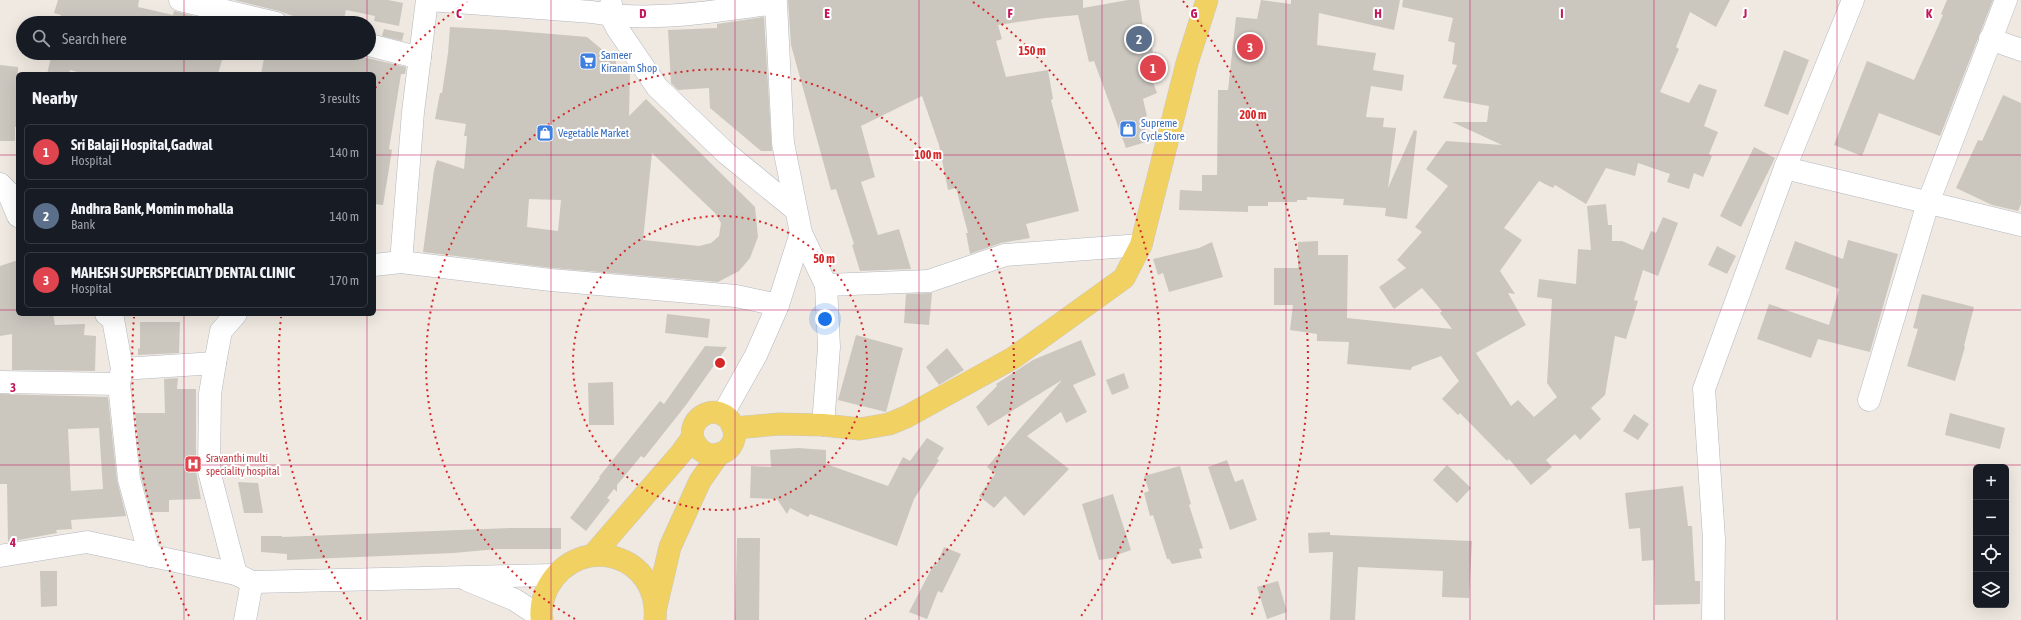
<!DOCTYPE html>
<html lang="en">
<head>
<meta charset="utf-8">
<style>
  :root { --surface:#171b24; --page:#20242c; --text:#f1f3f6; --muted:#9ea1a6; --line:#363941; --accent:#2563eb }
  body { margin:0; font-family:"Asap Condensed",sans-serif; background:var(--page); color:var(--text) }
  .controls { position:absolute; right:12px; bottom:12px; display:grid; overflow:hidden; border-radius:6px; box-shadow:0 4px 16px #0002 }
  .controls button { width:36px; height:36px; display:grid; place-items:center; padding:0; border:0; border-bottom:1px solid var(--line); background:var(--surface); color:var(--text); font:20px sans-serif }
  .you { position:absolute; left:825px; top:319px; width:14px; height:14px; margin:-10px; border:3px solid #fff; border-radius:50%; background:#1a73e8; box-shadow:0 0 0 6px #1a73e833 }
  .badge { display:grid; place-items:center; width:26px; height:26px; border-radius:50%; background:var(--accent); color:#fff; font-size:13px; font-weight:700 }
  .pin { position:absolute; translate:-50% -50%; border:2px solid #fff; box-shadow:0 1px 4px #0006 }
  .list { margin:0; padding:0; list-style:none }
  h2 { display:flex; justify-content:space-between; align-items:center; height:52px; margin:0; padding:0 16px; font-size:17px }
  h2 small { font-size:13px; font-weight:400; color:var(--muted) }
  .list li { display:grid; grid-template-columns:26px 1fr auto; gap:12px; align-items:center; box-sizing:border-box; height:56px; margin:0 8px 8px; padding:0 8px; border:1px solid var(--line); border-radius:6px }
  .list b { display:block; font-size:15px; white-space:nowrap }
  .list p { margin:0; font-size:13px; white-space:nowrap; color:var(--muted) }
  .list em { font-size:13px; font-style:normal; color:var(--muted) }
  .icon { flex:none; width:22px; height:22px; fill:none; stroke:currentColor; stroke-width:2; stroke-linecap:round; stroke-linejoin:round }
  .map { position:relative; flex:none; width:2021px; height:620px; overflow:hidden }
  .search { position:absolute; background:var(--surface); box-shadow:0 4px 16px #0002; left:16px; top:16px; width:360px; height:44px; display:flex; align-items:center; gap:10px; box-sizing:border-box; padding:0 14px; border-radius:22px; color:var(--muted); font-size:15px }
  .panel { position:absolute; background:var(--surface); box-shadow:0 4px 16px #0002; left:16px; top:72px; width:360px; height:244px; border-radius:6px }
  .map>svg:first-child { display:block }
</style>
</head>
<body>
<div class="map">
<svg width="2021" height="620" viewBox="0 0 2021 620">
  <rect width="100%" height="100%" fill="#efe9e1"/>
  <!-- building -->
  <g fill="#cbc7bf" fill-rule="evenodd">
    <path d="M 58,0 L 139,0 L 138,7 L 173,15 L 174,11 L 222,23 L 59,23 L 61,15 L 54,13 Z"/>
    <path d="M 234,0 L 388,0 L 403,3 L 399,26 L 374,21 L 375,16 L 346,10 L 343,23 L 313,23 L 279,11 Z"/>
    <path d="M 788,0 L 1083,0 L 1083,8 L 1128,0 L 1139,0 L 1143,26 L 1148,26 L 1153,53 L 1156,52 L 1163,72 L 1151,76 L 1157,93 L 1143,99 L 1147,116 L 1142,118 L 1149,141 L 1126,148 L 1094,61 L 1089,62 L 1078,15 L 1045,18 L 998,25 L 1002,39 L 996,41 L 1006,77 L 1048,70 L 1053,99 L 1051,100 L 1079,211 L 1026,224 L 1030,238 L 1001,243 L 970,254 L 966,233 L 968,233 L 956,188 L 948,190 L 939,145 L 922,96 L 861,126 L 875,177 L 861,182 L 878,235 L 899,229 L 911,269 L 860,271 L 852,245 L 854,244 L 836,189 L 831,190 L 791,45 Z"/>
    <path d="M 1261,0 L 1291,4 L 1291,0 L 1400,0 L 1394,30 L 1319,13 L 1317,45 L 1376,53 L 1373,70 L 1404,75 L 1402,91 L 1371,86 L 1366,117 L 1384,118 L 1383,127 L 1396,128 L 1388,188 L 1414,130 L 1417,131 L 1407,219 L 1385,216 L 1386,208 L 1343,205 L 1344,199 L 1307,197 L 1307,200 L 1297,200 L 1297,202 L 1268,202 L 1268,206 L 1248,206 L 1248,212 L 1179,210 L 1180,190 L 1202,191 L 1202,175 L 1217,175 L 1218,90 L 1228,90 L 1236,17 L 1257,19 Z"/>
    <path d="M 1403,0 L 1730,0 L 1716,27 L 1690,12 L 1676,47 L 1679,49 L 1660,92 L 1689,103 L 1699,84 L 1717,90 L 1704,126 L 1718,132 L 1709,154 L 1712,156 L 1703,177 L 1694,173 L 1689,189 L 1667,182 L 1670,174 L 1638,163 L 1635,176 L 1606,168 L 1586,204 L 1555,185 L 1553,188 L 1539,181 L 1504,228 L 1522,240 L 1500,271 L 1515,294 L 1508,293 L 1526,325 L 1476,353 L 1511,406 L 1518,400 L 1534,417 L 1557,397 L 1547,383 L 1552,299 L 1537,297 L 1539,279 L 1576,284 L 1578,249 L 1591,250 L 1587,206 L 1606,204 L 1608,225 L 1612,225 L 1612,241 L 1622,241 L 1643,250 L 1651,231 L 1656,233 L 1663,217 L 1678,223 L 1658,276 L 1643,270 L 1634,300 L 1638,301 L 1626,339 L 1615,336 L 1605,395 L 1591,408 L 1601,419 L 1580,440 L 1575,434 L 1546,460 L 1552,467 L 1531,485 L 1509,459 L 1507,461 L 1460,413 L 1458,415 L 1442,399 L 1459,381 L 1441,356 L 1412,367 L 1411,370 L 1347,364 L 1349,342 L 1317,341 L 1317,334 L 1290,330 L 1293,305 L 1274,305 L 1274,268 L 1298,268 L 1298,242 L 1318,241 L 1318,255 L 1348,255 L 1347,318 L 1452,329 L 1440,313 L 1442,311 L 1422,288 L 1394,309 L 1379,287 L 1406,268 L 1397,260 L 1422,232 L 1415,227 L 1448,186 L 1426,169 L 1446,141 L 1502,145 L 1452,122 L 1487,122 L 1489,106 L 1443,98 L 1457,65 L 1452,64 L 1455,43 L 1448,41 L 1453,18 L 1402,7 Z"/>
    <path d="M 1947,0 L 1993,0 L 1940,136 L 1879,113 L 1862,156 L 1834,145 L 1867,61 L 1914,80 L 1943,15 L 1941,14 Z"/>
    <path d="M 764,17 L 772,151 L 761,151 L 710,108 L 709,88 L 678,90 L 671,83 L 668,30 L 717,28 L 717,24 Z"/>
    <path d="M 450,27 L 505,30 L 587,37 L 605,52 L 616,52 L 616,72 L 630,72 L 629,116 L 646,99 L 755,207 L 758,237 L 750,258 L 739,271 L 718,282 L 552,268 L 423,252 L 434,170 L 437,160 L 464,169 L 467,136 L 464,136 L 466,124 L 435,119 L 440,93 L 442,93 L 448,53 ZM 652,153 L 715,213 L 721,223 L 719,236 L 711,243 L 699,246 L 643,240 ZM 529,199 L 561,200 L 558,231 L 527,227 Z"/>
    <path d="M 384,29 L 404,33 L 402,41 L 382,36 Z"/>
    <path d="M 1784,50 L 1809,60 L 1788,115 L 1764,106 Z"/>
    <path d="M 52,53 L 224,53 L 218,74 L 85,74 L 70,70 L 69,74 L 47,74 Z"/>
    <path d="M 265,53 L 345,53 L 406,67 L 405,74 L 401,74 L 389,149 L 392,150 L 383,205 L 374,204 L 374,74 L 261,74 Z"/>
    <path d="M 0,65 L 18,67 L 18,127 L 15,127 L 15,141 L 0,141 Z"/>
    <path d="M 2003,95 L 2021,103 L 2021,204 L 2018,211 L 1992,205 L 1956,188 L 1978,140 L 1982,141 Z"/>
    <path d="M 1754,147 L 1775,158 L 1741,227 L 1720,216 Z"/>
    <path d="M 1848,240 L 1898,254 L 1870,352 L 1818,339 L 1811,358 L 1757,339 L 1769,304 L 1829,325 L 1839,289 L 1785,269 L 1795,241 L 1843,259 Z"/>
    <path d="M 1212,242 L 1223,277 L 1169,292 L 1163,273 L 1158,275 L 1153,259 L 1199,248 Z"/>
    <path d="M 1717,246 L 1736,256 L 1727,274 L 1708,265 Z"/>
    <path d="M 18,260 L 18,314 L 53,314 L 55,325 L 85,324 L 84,335 L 96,336 L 95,371 L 12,370 L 12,334 L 0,336 L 0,266 Z"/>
    <path d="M 932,293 L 929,325 L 904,323 L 906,294 Z"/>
    <path d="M 1922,294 L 1974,307 L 1964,346 L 1965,347 L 1955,381 L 1907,366 L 1918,329 L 1913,328 Z"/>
    <path d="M 667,314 L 710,319 L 708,338 L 665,333 Z"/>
    <path d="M 140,322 L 180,322 L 179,353 L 138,355 L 138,348 L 140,349 Z"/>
    <path d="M 856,335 L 903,348 L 886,412 L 838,400 Z"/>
    <path d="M 1081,340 L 1096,375 L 1073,385 L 1087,412 L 1066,423 L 1061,412 L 1027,436 L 1069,469 L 1024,516 L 1005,496 L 994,508 L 979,496 L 995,474 L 987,467 L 1062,380 L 988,426 L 976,407 L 997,386 L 996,384 L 1033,360 Z"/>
    <path d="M 705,346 L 727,347 L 686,405 L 644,458 L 641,456 L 617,485 L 617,492 L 614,489 L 607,498 L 610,500 L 586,531 L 570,518 L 600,478 L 599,477 L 660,401 L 664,404 Z"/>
    <path d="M 947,348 L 964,370 L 939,385 L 926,367 Z"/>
    <path d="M 1124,373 L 1129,388 L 1112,395 L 1106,380 Z"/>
    <path d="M 178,378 L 177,389 L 196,389 L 196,471 L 201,499 L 169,500 L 169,512 L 151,512 L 141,477 L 135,413 L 165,413 L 164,379 Z"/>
    <path d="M 613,382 L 614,425 L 589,425 L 588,383 Z"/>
    <path d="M 0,394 L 108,397 L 117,480 L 126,516 L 71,520 L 72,529 L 56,530 L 57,533 L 8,542 L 7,484 L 0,484 ZM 99,428 L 103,489 L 71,491 L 68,429 Z"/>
    <path d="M 1950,413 L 2005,428 L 2000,449 L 1945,435 Z"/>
    <path d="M 1634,414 L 1649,424 L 1638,440 L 1623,431 Z"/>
    <path d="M 927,438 L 944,448 L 937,459 L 939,460 L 914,499 L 897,546 L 810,514 L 808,517 L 790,508 L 787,514 L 777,499 L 750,498 L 751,466 L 771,467 L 770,450 L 798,448 L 826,450 L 826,464 L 888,486 L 903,457 L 910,461 Z"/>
    <path d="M 1227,460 L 1235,482 L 1243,479 L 1257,520 L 1230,530 L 1208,467 Z"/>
    <path d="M 1447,465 L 1471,488 L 1457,503 L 1433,480 Z"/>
    <path d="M 1180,466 L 1191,504 L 1189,505 L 1203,548 L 1199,549 L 1202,558 L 1172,564 L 1169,559 L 1167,559 L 1153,515 L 1150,516 L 1144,493 L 1149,491 L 1144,476 Z"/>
    <path d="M 238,482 L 258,483 L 263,513 L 244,513 Z"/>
    <path d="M 1683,486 L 1688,526 L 1692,526 L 1695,581 L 1700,581 L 1700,604 L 1655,605 L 1654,560 L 1642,561 L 1640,528 L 1629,529 L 1625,493 Z"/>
    <path d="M 1113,494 L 1131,550 L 1117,555 L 1118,557 L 1099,560 L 1082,504 Z"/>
    <path d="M 510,528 L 561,528 L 561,549 L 497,549 L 454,553 L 287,560 L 287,554 L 261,552 L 261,536 L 282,536 L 282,537 Z"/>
    <path d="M 1330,532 L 1330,535 L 1472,541 L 1469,598 L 1442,597 L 1443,571 L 1358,567 L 1355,620 L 1330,620 L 1333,552 L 1309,553 L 1308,533 Z"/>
    <path d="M 737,538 L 760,538 L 759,620 L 735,620 Z"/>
    <path d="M 944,547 L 961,554 L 942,593 L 938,591 L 927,619 L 909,612 L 934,564 L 936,566 Z"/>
    <path d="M 40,571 L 57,571 L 57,606 L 41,607 Z"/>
    <path d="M 1278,581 L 1287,612 L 1267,619 L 1257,587 Z"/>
  </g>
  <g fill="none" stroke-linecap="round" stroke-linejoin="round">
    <!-- minor casing -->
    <g stroke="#b4b7c1" stroke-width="23">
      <g id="minor">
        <path d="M 180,0 L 276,23"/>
        <path d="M 429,0 L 592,12 C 653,23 715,11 776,3 L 783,143 L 801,233 L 778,305"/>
        <path d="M 611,4 L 611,16 L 617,28 L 657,87 L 726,153 L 796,210"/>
        <path d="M 1990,39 L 2021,50"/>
        <path d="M 369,45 L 420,58"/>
        <path d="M 1785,168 L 2021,225"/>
        <path d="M 0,184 L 8,192 L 18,216"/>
        <path d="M 801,233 L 826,285 L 929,281 L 1005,255 L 1141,245"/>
        <path d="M 401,262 L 413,112 L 427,0"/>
        <path d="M 374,265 L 401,262 L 551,280 L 736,296 L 778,305 L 756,355 L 723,414"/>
        <path d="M 106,314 L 113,319 L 122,369 L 215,363"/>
        <path d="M 122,369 L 119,384 L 129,479 L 150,556"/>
        <path d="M 0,382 L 119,384"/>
        <path d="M 1869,400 L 1928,203 L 2006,0"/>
        <path d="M 823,425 L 829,347 L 826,285"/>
        <path d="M 0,556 L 87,542 L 236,574 L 252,582 L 555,575"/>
        <path d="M 236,574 L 209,471 L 210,394 L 215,363 L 221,331 L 236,314"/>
        <path d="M 467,580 L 515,600 L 541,617"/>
        <path d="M 245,620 L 252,582"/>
        <path d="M 1713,620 L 1714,539 L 1704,389 L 1785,168 L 1853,0"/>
      </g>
    </g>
    <!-- major casing -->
    <g stroke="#c9c9c9" stroke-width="23">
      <g id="major">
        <path d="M 734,428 L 779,424 L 823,425 L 860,429 L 889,424 L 906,417 L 1013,358 L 1124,278 L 1141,245 L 1187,63 L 1207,0"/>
        <path d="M 593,555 L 682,452 C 685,447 690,442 692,437 C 693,434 692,431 693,428 C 696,417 708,410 719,413 C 725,415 730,419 732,425 C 745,451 703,471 692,436"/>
        <path d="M 656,607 L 670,547 L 700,481 L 719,454"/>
        <path d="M 542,620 C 540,610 543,596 548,587 C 580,530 661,555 655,620"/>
      </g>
    </g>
    <!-- minor -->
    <use href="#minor" stroke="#fff" stroke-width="22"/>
    <!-- major -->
    <use href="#major" stroke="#f2d163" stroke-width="22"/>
  </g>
  <!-- grid -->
  <path fill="none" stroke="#c2185b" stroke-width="1" stroke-opacity="0.55" d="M 184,0 L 184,23M 367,0 L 367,23M 551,0 L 551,620M 735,0 L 735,620M 919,0 L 919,620M 1102,0 L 1102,620M 1286,0 L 1286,620M 1470,0 L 1470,620M 1654,0 L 1654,620M 1837,0 L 1837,620M 184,53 L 184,74M 367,53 L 367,74M 0,155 L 18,155M 374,155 L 2021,155M 0,310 L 18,310M 374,310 L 2021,310M 184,314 L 184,620M 367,314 L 367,620M 0,465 L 2021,465"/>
  <!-- distance rings -->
  <g fill="none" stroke="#d62828" stroke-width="2" stroke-dasharray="2 4">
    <circle cx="720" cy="363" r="147"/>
    <path d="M575 619A294 294 0 1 1 865 619"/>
    <path d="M361 619A441 441 0 0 1 281 317M375 88A441 441 0 0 1 467 2M973 2A441 441 0 0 1 1079 619"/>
    <path d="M189 616A588 588 0 0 1 134 317M1183 1A588 588 0 0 1 1251 616"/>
  </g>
  <!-- icons -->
  <defs>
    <g id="supermarket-square" transform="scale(0.9)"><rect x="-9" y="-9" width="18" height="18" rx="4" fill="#3f7fe0" stroke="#fff"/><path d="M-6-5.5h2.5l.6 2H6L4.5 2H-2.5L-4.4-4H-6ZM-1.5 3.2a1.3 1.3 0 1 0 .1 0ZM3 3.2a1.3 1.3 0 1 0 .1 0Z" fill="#fff"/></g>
    <g id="shop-square" transform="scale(0.9)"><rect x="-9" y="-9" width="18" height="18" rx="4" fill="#3f7fe0" stroke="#fff"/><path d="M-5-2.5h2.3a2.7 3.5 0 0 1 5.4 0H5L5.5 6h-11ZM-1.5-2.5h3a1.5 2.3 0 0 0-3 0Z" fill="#fff"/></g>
    <g id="hospital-square" transform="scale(0.9)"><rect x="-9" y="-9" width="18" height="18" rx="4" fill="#e0444e" stroke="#fff"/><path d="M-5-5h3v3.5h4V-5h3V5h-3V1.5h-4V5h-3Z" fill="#fff"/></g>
  </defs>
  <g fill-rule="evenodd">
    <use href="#supermarket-square" x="588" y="61"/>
    <use href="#shop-square" x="1128" y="129"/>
    <use href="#shop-square" x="545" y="133"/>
    <use href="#hospital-square" x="193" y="464"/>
  </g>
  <g text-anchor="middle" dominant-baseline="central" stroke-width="4" stroke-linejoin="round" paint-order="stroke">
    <!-- shop labels -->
    <g font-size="11" fill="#366cbe" stroke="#fff" text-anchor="start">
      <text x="601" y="55">Sameer<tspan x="601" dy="13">Kiranam Shop</tspan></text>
      <text x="1141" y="123">Supreme<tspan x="1141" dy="13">Cycle Store</tspan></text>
      <text x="558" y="133">Vegetable Market</text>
    </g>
    <!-- health labels -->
    <g font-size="11" fill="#be3a42" stroke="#fff" text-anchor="start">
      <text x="206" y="458">Sravanthi multi<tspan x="206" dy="13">speciality hospital</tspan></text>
    </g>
  </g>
  <g font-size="13" text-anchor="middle" font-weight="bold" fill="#c2185b" stroke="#fff" stroke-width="4" stroke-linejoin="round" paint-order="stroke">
    <text x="459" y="18">C</text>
    <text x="643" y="18">D</text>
    <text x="827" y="18">E</text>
    <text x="1010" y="18">F</text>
    <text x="1194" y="18">G</text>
    <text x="1378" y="18">H</text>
    <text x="1562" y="18">I</text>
    <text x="1745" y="18">J</text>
    <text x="1929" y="18">K</text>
    <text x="13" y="392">3</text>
    <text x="13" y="547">4</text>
  </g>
  <circle cx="720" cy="363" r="6" fill="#d62828" stroke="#fff" stroke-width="2"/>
  <g font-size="12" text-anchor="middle" font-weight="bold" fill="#d62828" stroke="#fff" stroke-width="4" stroke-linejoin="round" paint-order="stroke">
    <text x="1032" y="55">150 m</text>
    <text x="1253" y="119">200 m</text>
    <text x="928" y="159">100 m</text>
    <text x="824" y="263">50 m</text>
  </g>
</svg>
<div class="controls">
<button>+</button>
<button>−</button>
<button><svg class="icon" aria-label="locate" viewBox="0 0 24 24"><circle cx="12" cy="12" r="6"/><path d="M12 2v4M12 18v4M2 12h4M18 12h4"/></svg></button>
<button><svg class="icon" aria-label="layers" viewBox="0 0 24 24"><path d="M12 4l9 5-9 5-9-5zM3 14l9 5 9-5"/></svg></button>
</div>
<div class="you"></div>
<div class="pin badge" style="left:1153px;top:68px;background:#e0444e">1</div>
<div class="pin badge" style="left:1139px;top:39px;background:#5c6f8a">2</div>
<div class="pin badge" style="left:1250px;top:47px;background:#e0444e">3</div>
<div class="search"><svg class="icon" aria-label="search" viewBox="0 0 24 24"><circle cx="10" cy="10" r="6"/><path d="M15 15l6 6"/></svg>Search here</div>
<section class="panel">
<h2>Nearby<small>3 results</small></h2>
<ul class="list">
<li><span class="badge" style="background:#e0444e">1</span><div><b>Sri Balaji Hospital,Gadwal</b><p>Hospital</p></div><em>140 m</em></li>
<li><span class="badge" style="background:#5c6f8a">2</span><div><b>Andhra Bank, Momin mohalla</b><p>Bank</p></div><em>140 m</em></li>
<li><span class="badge" style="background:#e0444e">3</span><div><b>MAHESH SUPERSPECIALTY DENTAL CLINIC</b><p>Hospital</p></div><em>170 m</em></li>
</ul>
</section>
</div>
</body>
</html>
